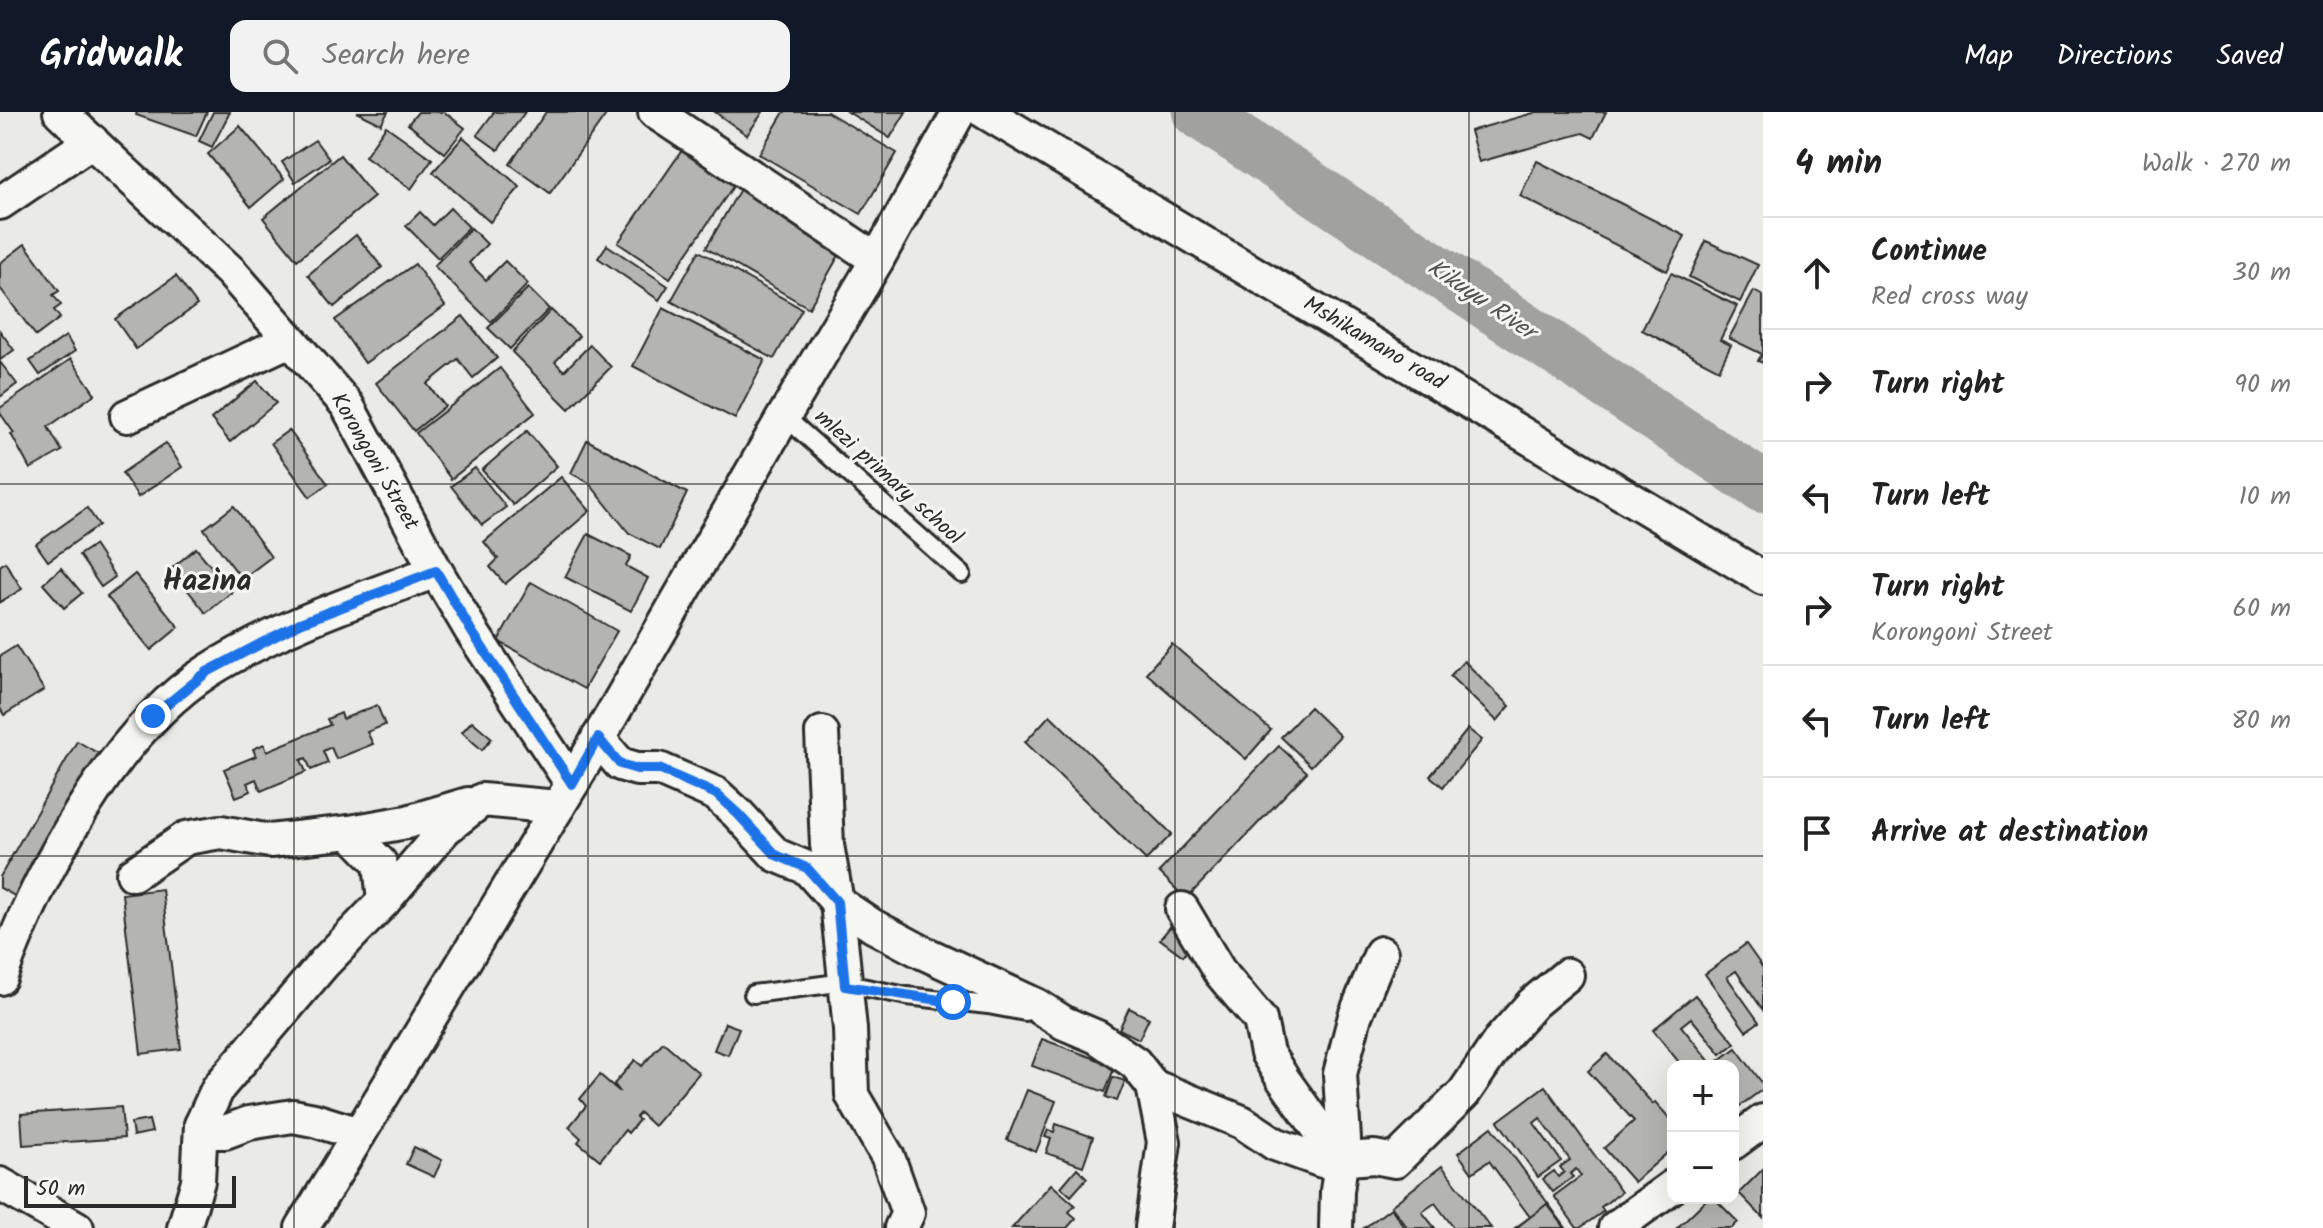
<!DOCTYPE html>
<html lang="en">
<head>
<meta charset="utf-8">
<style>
  :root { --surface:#fff; --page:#f2f2f2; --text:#222; --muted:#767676; --line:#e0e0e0; --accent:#111827 }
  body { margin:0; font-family:Kalam,sans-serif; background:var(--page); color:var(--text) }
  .controls { position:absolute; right:24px; bottom:24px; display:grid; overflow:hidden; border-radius:16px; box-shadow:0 8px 32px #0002 }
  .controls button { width:72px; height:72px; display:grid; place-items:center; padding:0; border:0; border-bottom:2px solid var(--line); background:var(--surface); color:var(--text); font:40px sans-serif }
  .scale { position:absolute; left:24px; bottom:20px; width:212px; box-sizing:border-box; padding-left:8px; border:4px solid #2b2b2b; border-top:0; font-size:22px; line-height:28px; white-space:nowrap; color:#2b2b2b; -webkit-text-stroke:6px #f6f6f2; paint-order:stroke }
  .stop { position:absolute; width:24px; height:24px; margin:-18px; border:6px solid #1a73e8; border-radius:50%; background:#fff }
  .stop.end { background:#1a73e8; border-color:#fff; box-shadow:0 2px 8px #0008 }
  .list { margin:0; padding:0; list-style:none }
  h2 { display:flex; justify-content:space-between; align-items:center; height:104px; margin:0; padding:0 32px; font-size:34px }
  h2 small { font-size:26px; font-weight:400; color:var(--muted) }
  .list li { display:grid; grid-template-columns:52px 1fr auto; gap:24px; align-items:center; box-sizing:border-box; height:112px; padding:0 32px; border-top:2px solid var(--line) }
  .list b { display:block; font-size:30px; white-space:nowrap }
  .list p { margin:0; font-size:26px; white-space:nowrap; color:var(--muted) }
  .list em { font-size:26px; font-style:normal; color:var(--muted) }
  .icon { flex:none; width:44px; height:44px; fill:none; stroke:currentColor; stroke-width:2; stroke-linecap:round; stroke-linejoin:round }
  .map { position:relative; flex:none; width:1763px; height:1116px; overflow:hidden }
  header { display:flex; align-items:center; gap:48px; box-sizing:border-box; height:112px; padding:0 40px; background:var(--accent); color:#fff }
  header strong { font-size:38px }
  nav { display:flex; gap:44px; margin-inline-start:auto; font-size:28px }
  .search { width:560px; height:72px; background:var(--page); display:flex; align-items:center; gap:20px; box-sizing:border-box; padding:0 28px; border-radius:16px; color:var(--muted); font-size:30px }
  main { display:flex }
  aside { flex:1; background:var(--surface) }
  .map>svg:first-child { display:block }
</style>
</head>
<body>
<header>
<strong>Gridwalk</strong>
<div class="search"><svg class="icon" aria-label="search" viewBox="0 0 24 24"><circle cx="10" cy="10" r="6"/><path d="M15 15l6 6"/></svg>Search here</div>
<nav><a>Map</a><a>Directions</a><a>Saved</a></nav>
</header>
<main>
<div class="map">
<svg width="1763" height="1116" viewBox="0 0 1763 1116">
  <rect width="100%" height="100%" fill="#eaeae6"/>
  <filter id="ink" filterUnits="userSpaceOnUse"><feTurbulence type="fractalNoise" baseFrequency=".0125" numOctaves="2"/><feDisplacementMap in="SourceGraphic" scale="16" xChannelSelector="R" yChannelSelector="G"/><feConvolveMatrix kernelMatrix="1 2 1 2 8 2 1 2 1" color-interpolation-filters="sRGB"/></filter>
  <g filter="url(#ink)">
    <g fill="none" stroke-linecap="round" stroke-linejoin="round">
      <!-- river -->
      <path stroke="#a1a19e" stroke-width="52" d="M 1198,0 L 1763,375"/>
    </g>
    <!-- building -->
    <g fill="#b4b4b1" stroke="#2b2b2b" stroke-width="2">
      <path d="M 137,0 L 207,0 L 196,24 L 136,3 Z"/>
      <path d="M 213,0 L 230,0 L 212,35 L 199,29 Z"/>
      <path d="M 357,0 L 388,0 L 381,12 Z"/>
      <path d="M 418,0 L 444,0 L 465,16 L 445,41 L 408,12 Z"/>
      <path d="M 494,0 L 525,0 L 498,38 L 477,23 Z"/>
      <path d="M 546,0 L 608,0 L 550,81 L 510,52 Z"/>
      <path d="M 715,0 L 763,0 L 747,23 Z"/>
      <path d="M 784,0 L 827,0 L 897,41 L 861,102 L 759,42 Z"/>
      <path d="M 848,0 L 906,0 L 890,26 Z"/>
      <path d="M 1537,0 L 1606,0 L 1593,26 L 1583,21 L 1479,50 L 1470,19 Z"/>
      <path d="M 240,14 L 284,67 L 251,95 L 208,42 Z"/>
      <path d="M 386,14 L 432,47 L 411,77 L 365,44 Z"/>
      <path d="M 463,25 L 520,75 L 490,110 L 433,60 Z"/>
      <path d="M 315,28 L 329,47 L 295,70 L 282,50 Z"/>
      <path d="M 683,37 L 734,73 L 670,166 L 618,131 Z"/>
      <path d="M 340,43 L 374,85 L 297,148 L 263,106 Z"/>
      <path d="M 1537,49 L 1685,124 L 1667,159 L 1520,84 Z"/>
      <path d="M 740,77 L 843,136 L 809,196 L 706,136 Z"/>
      <path d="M 450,96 L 469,115 L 438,146 L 406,114 L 420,100 L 433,113 Z"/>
      <path d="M 471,116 L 487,132 L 469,151 L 486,168 L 505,149 L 528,172 L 491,210 L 434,154 Z"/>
      <path d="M 356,123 L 382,155 L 334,195 L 308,163 Z"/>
      <path d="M 1706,129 L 1758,153 L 1740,190 L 1689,165 Z"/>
      <path d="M 25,132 L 59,179 L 53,183 L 61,193 L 54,198 L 60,206 L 36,224 L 0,176 L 0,151 Z"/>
      <path d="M 607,133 L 668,174 L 659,188 L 598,146 Z"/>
      <path d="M 699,139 L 802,197 L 774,247 L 671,189 Z"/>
      <path d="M 415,152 L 445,194 L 365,251 L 335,208 Z"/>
      <path d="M 1671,161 L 1737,194 L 1720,228 L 1731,233 L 1719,258 L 1642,218 Z"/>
      <path d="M 176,164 L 197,193 L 136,237 L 115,207 Z"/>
      <path d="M 528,176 L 549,197 L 510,237 L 488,216 Z"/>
      <path d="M 1754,179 L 1763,184 L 1763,251 L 1758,249 L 1762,242 L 1729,226 Z"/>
      <path d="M 663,196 L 765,248 L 735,307 L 633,254 Z"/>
      <path d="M 551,198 L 579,224 L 555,250 L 564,259 L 590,233 L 611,255 L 569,297 L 512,240 Z"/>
      <path d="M 463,204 L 497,246 L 473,266 L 458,247 L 427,272 L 445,294 L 414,319 L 376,271 Z"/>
      <path d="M 0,219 L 14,238 L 0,248 Z"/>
      <path d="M 66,224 L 75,239 L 40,263 L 30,249 Z"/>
      <path d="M 71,247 L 95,282 L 48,315 L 62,339 L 30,357 L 11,322 L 14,321 L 0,301 L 0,296 Z"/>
      <path d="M 0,250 L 17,272 L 0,285 Z"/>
      <path d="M 500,256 L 535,301 L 451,367 L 416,321 Z"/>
      <path d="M 257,269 L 276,291 L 230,330 L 211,307 Z"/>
      <path d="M 289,318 L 328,372 L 310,385 L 271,331 Z"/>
      <path d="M 527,319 L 557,354 L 513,393 L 482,358 Z"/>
      <path d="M 587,328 L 687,381 L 660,437 L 629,421 L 589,371 L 571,361 Z"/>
      <path d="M 166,331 L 182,355 L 138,385 L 122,361 Z"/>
      <path d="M 475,356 L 506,395 L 482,413 L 451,374 Z"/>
      <path d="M 561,365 L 590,399 L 505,472 L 490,455 L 498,447 L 484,430 Z"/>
      <path d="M 234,394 L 271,445 L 242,467 L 204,417 Z"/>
      <path d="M 87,396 L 99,413 L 48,449 L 36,432 Z"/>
      <path d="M 588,422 L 631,444 L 626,454 L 648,466 L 631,499 L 565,465 Z"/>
      <path d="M 94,433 L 115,465 L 101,475 L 79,443 Z"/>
      <path d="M 196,436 L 232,480 L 206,501 L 171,457 Z"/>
      <path d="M 5,450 L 22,477 L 0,490 L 0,454 Z"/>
      <path d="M 61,456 L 82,481 L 64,496 L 43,472 Z"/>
      <path d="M 135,462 L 179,515 L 151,538 L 107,485 Z"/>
      <path d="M 531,470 L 617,519 L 584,577 L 498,529 Z"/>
      <path d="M 1172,532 L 1271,618 L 1246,647 L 1146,561 Z"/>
      <path d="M 16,534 L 44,578 L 4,603 L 0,596 L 0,544 Z"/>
      <path d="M 1464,549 L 1510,594 L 1497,609 L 1450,564 Z"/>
      <path d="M 377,593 L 385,613 L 367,620 L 373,632 L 336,647 L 331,635 L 323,639 L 328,651 L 311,658 L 306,646 L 301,648 L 306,660 L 261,679 L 256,667 L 247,671 L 251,679 L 236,685 L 224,657 L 256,644 L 253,637 L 264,632 L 267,639 L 330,613 L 327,607 L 341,601 L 343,607 Z"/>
      <path d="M 1310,595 L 1340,624 L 1311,654 L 1281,625 Z"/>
      <path d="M 1050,603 L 1172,722 L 1146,748 L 1025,630 Z"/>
      <path d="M 472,609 L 492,626 L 482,638 L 462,620 Z"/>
      <path d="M 1468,617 L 1482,628 L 1443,675 L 1430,664 Z"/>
      <path d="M 77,629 L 103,644 L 22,788 L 0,776 L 0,765 Z"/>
      <path d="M 1279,634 L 1307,660 L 1186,787 L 1159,760 Z"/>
      <path d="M 162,777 L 181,937 L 141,942 L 122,782 Z"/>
      <path d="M 1170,815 L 1192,832 L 1183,844 L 1160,827 Z"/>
      <path d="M 1746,832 L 1763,856 L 1763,898 L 1736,859 L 1727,865 L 1759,910 L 1746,919 L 1705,862 Z"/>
      <path d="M 1695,883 L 1735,931 L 1721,942 L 1691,906 L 1681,914 L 1711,951 L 1707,954 L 1682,954 L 1653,918 Z"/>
      <path d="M 1129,896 L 1149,906 L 1139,927 L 1119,917 Z"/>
      <path d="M 725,911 L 739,916 L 728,943 L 714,938 Z"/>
      <path d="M 1042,927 L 1115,954 L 1105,980 L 1032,954 Z"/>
      <path d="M 663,930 L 699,961 L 654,1014 L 640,1001 L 636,1005 L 639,1008 L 628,1021 L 625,1018 L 600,1048 L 578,1030 L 581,1026 L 569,1015 L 586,994 L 580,987 L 600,963 L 620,980 L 614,972 L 635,948 L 642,954 Z"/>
      <path d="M 1736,936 L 1763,972 L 1763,977 L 1733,999 L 1733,954 L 1712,954 Z"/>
      <path d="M 1607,942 L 1653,992 L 1655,990 L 1673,1010 L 1673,1036 L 1634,1070 L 1604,1036 L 1634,1009 L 1588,959 Z"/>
      <path d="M 1113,965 L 1125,969 L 1117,989 L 1106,985 Z"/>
      <path d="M 1545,974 L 1621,1080 L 1601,1095 L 1604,1099 L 1580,1116 L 1577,1116 L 1554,1084 L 1581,1064 L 1576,1057 L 1570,1062 L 1573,1065 L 1553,1080 L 1543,1067 L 1554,1059 L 1558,1065 L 1564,1060 L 1560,1055 L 1570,1048 L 1540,1006 L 1534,1011 L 1561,1049 L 1538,1065 L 1498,1009 Z"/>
      <path d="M 1027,978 L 1056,989 L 1036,1040 L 1007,1028 Z"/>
      <path d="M 121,995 L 124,1026 L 23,1033 L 21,1002 Z"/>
      <path d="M 149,1008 L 152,1020 L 133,1024 L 131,1011 Z"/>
      <path d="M 1056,1012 L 1093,1025 L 1083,1054 L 1046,1041 L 1051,1027 L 1045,1025 L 1048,1018 L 1054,1020 Z"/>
      <path d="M 1492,1015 L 1566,1116 L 1515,1116 L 1530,1105 L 1489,1049 L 1472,1061 L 1458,1041 Z"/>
      <path d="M 414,1035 L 442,1048 L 434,1065 L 406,1052 Z"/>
      <path d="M 1442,1054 L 1491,1116 L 1454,1116 L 1435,1091 L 1422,1100 L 1435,1116 L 1408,1116 L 1391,1094 Z"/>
      <path d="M 1077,1056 L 1087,1066 L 1071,1084 L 1061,1075 Z"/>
      <path d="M 1763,1057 L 1763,1106 L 1739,1081 Z"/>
      <path d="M 1051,1072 L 1075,1093 L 1069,1100 L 1076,1106 L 1067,1116 L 1012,1116 Z"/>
      <path d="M 1708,1086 L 1714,1086 L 1738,1110 L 1732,1116 L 1677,1116 Z"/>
      <path d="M 1547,1092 L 1565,1116 L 1516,1116 Z"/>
      <path d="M 1391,1096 L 1405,1116 L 1364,1116 Z"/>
    </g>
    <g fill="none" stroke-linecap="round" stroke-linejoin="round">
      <!-- service casing -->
      <g stroke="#2b2b2b" stroke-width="22">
        <g id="service">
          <path d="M 784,304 L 962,462"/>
          <path d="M 753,882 L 830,872 L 862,875 L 907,884 L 988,893 L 1025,900"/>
        </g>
      </g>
      <!-- minor casing -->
      <g stroke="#2b2b2b" stroke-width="38">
        <g id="minor">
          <path d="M 60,0 L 231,160 L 347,293 L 436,459 L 472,520 L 572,672"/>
          <path d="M 655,0 L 877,148"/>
          <path d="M 985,0 L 1763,466"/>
          <path d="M 0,91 L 92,29"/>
          <path d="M 127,304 L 290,228"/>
          <path d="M 822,621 L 827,733 L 837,790 L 850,917 L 852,983 L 888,1045 L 908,1101 L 901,1116"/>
          <path d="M 598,626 L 620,652 L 637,657 L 659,657 L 716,682 L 738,702 L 776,743 L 807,756 L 837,790 L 873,814 L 922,840 L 1036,893 L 1064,911 L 1097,925 L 1135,951 L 1153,974 L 1164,1030 L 1152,1116"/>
          <path d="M 350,720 L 407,710 L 468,692"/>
          <path d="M 133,762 L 186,726 L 221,720 L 270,729 L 350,720 L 380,751 L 384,789"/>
          <path d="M 1182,797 L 1219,859 L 1260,908 L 1267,941 L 1283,967 L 1341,1048"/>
          <path d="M 0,866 C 38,763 113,620 208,559 C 278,515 359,488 436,459"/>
          <path d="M 1153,974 L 1242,1010 L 1275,1032 L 1322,1049 L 1374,1045 L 1395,1049 L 1464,981 L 1500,928 L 1533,891 L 1567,863"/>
          <path d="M 201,1013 L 210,1020 L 225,1020 L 249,1011 L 293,1004 L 314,1008 L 359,1022"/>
          <path d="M 1733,1031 L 1763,1009"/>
          <path d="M 0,1072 L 77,1116"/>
          <path d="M 184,1116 L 198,1069 L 201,1013 L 218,976 L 324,851 L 384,789 L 445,717 L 482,688 L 558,695"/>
          <path d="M 302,1116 L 572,672 L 784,304 L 877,148 L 959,0"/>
          <path d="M 1336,1116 L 1337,1079 L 1344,1028 L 1340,962 L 1355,904 L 1381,841"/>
          <path d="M 1615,1116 L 1673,1074"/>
        </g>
      </g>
      <!-- service -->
      <use href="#service" stroke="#f6f6f2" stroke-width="16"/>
      <!-- minor -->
      <use href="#minor" stroke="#f6f6f2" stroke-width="32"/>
    </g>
  </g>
  <g fill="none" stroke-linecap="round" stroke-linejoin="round" filter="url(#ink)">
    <!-- route -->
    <path stroke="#1a73e8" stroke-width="10" d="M 153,604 L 207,560 L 300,511 L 436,459 L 472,520 L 572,672 L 598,626 L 620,652 L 637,657 L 659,657 L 716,682 L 738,702 L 776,743 L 807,756 L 837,790 L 845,874 L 953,890"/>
  </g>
  <!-- grid -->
  <path fill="none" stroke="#2b2b2b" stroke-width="2" stroke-opacity="0.55" d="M 294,0 L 294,1116M 588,0 L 588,1116M 882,0 L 882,1116M 1175,0 L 1175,1116M 1469,0 L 1469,1116M 0,372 L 1763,372M 0,744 L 1763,744"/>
  <g text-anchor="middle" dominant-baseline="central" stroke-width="6" stroke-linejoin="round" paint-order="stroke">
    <!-- street labels -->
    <g font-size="22" fill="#2b2b2b" stroke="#f6f6f2">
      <text transform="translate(1374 232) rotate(31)">Mshikamano road</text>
      <text transform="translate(374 350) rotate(60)">Korongoni Street</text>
      <text transform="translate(888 366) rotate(42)">mlezi primary school</text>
    </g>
    <!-- water labels -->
    <g font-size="24" font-style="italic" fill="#545453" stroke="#f6f6f2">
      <text transform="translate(1481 188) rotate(34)">Kikuyu River</text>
    </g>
    <!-- district labels -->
    <g font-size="30" font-weight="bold" fill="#2b2b2b" stroke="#f6f6f2">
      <text x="207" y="470">Hazina</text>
    </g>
  </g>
</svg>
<div class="controls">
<button>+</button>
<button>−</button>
</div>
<div class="scale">50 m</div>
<div class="stop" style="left:953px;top:890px"></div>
<div class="stop end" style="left:153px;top:604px"></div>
</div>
<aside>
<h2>4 min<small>Walk · 270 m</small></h2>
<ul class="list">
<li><svg class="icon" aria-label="ahead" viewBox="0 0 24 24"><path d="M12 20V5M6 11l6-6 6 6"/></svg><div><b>Continue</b><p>Red cross way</p></div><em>30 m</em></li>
<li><svg class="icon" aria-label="right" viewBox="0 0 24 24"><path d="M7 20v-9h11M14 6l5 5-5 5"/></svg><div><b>Turn right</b></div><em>90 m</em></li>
<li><svg class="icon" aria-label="left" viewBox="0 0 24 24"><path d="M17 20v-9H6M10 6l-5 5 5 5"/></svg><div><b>Turn left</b></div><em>10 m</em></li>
<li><svg class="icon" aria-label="right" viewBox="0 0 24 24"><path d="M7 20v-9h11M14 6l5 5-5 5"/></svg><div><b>Turn right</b><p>Korongoni Street</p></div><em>60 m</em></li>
<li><svg class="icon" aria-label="left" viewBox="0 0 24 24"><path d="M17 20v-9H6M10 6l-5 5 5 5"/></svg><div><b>Turn left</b></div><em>80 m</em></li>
<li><svg class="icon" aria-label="arrive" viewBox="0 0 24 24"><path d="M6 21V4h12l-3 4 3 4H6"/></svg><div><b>Arrive at destination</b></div></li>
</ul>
</aside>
</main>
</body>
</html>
